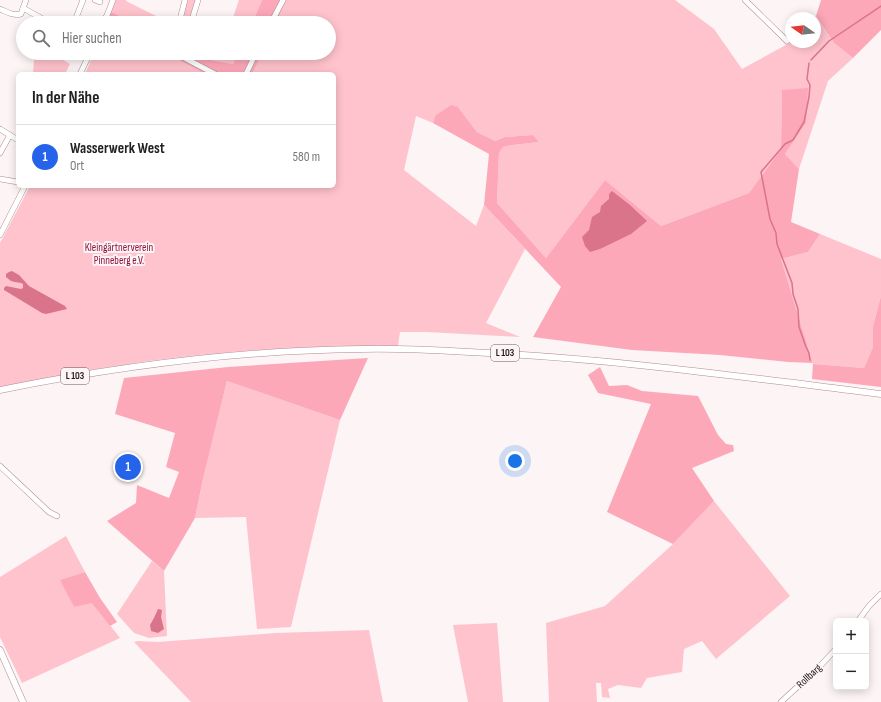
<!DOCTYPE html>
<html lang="de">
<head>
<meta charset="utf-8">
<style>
  :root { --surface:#fff; --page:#f6f6f6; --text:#222; --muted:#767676; --line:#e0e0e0; --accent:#2563eb }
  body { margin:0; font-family:"Sofia Sans Condensed",sans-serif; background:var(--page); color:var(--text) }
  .controls { position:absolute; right:12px; bottom:12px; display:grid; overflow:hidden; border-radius:6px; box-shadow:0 2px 10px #0003 }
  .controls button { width:36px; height:36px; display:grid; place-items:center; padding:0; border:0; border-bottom:1px solid var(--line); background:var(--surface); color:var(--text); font:20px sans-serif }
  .compass { position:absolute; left:785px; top:12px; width:36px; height:36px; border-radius:50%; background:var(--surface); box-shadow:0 2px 10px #0003; rotate:284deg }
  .you { position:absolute; left:515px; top:461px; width:14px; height:14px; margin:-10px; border:3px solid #fff; border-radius:50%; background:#1a73e8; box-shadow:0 0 0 6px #1a73e833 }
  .badge { display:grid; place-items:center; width:26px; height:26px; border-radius:50%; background:var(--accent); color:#fff; font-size:13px; font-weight:700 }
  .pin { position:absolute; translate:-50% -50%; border:2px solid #fff; box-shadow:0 1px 4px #0006 }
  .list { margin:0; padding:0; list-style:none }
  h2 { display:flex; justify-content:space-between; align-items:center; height:52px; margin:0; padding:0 16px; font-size:17px }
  h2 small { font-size:13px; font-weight:400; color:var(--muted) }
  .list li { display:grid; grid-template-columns:26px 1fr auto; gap:12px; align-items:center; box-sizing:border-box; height:64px; padding:0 16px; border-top:1px solid var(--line) }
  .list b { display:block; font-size:15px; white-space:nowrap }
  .list p { margin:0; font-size:13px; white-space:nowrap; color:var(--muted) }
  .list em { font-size:13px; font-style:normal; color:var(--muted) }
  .icon { flex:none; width:22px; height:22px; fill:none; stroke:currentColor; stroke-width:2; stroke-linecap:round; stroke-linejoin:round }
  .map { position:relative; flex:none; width:881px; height:702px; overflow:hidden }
  .search { position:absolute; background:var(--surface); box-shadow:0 2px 10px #0003; left:16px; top:16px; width:320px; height:44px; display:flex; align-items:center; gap:10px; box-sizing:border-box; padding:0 14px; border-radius:22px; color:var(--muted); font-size:15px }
  .panel { position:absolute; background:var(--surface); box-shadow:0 2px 10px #0003; left:16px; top:72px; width:320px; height:116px; border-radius:6px }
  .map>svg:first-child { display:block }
</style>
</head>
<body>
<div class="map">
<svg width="881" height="702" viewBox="0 0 881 702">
  <rect width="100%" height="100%" fill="#fcf4f5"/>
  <!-- green -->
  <g fill="#ffc3cd">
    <path d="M 115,0 L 126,0 L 126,1 L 170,23 L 137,23 L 111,12 Z"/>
    <path d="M 187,0 L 197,0 L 190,23 L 181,23 Z"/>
    <path d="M 239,0 L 262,0 L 252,23 L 231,23 Z"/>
    <path d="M 286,0 L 675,0 L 714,29 L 742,69 L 784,46 L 791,39 L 791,42 L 815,42 L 815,18 L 814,18 L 816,16 L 834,43 L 853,58 L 828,81 L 799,169 L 785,154 L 806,123 L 782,91 L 781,149 L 749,193 L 661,226 L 605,180 L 546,258 L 497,203 L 499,153 L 503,147 L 513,145 L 539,142 L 533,135 L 505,137 L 495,141 L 477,132 L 458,107 L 435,116 L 433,123 L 416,116 L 404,170 L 476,226 L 484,205 L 525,249 L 486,323 L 520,337 L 427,332 L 400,332 L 398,346 C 313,345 227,350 142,362 C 98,368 54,377 11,386 L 0,387 L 0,243 L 30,186 L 334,186 L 334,74 L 252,74 L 263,53 L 329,53 L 329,23 L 276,23 Z"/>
    <path d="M 32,53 L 51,53 L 70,64 L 65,74 L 33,74 L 34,60 Z"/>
    <path d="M 94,53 L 165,53 L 205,74 L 85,74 Z"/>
    <path d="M 202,53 L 238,53 L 233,64 L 211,60 Z"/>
    <path d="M 820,234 L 881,259 L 881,296 L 873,326 L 873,347 L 864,368 L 813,364 L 781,259 L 808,252 Z"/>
    <path d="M 227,381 L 340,420 L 291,627 L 257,629 L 246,517 L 195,518 L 203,479 Z"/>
    <path d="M 714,501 L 790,596 L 716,659 L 702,641 L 684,649 L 682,672 L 647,678 L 641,688 L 618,685 L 608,689 L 610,698 L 602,697 L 601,683 L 596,683 L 597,702 L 549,702 L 546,623 L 605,606 L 673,544 Z"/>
    <path d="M 66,536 L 85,572 L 61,580 L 74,607 L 92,602 L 120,638 L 22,683 L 0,637 L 0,577 Z"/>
    <path d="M 152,561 L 164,571 L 167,636 L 149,638 L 134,633 L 117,614 Z"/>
    <path d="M 497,623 L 503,702 L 468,702 L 453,625 Z"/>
    <path d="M 369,630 L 383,702 L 191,702 L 134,642 L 138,641 L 158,642 L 276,633 Z"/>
  </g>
  <!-- forest -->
  <g fill="#fda8b9">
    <path d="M 262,0 L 286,0 L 276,23 L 252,23 Z"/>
    <path d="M 821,0 L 881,0 L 881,30 L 853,58 L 834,43 L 816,16 Z"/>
    <path d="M 111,12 L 137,23 L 108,23 Z"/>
    <path d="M 165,53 L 202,53 L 211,60 L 233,64 L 238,53 L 263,53 L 252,74 L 205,74 Z"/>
    <path d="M 808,88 L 806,123 L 785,154 L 799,169 L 791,222 L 820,234 L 808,252 L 781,259 L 813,364 L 864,368 L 873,347 L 873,326 L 881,296 L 881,387 L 812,379 L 813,363 L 788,362 L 720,355 L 632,350 L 533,337 L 561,287 L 484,205 L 489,154 L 433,123 L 435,116 L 451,105 L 458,107 L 477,132 L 495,141 L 505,137 L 533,135 L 539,142 L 513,145 L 503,147 L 499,153 L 497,203 L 546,258 L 605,180 L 661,226 L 749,193 L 781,149 L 782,90 Z"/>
    <path d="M 368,358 L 340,420 L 227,381 L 203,479 L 195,518 L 164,571 L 107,521 L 136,503 L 137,485 L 169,498 L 179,472 L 166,467 L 175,433 L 115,414 L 124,378 L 228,367 Z"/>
    <path d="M 600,367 L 609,386 L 627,385 L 642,391 L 698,396 L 718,435 L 726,444 L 733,445 L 734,451 L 692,468 L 714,501 L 673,544 L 607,512 L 651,404 L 598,393 L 588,375 Z"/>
    <path d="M 85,572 L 100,598 L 117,622 L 110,626 L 92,603 L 74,607 L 60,580 Z"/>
  </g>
  <!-- water -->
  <g fill="#d9748a">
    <path d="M 612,191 L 630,205 L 647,221 L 631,234 L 600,249 L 590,252 L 585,246 L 582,237 L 589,230 L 592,217 L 600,212 L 601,206 L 609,199 L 609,194 Z"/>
    <path d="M 12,271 L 19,275 L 29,286 L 65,306 L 67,309 L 46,314 L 42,313 L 4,290 L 4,288 L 6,286 L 21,289 L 23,288 L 23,284 L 21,283 L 15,282 L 11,281 L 6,277 L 6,274 L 9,272 Z"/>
    <path d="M 158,609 L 162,610 L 161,617 L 164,629 L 158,633 L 151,631 L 150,625 L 154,618 Z"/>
  </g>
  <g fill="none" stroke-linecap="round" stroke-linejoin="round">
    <!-- stream -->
    <g stroke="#d9748a" stroke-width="1.5">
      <path d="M 811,60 L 829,41 L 881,6"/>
      <path d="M 809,63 L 807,79 L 810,85 L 809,97 L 804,122 L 793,140 L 785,144 L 761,172 L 770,219 L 776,233 L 777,244 L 792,283 L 793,294 L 798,309 L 799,327 L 806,347 L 809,353 L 810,360"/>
    </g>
    <!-- minor casing -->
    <g stroke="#b08b91" stroke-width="6">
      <g id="minor">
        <path d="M 95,0 L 100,2"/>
        <path d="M 745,0 L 787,41"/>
        <path d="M 23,8 L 50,23"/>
        <path d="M 0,9 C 7,12 13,16 21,14 L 26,0"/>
        <path d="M 106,17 L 118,23"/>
        <path d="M 74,23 L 83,0"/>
        <path d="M 104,23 L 113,0"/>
        <path d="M 179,23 L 185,0"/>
        <path d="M 191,23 L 198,0"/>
        <path d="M 271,23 L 283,0"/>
        <path d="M 175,53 L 215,74"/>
        <path d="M 80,74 L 90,53"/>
        <path d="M 246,74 L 256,53"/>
        <path d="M 0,129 L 18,140"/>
        <path d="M 0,153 L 10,135"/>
        <path d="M 0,179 L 18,182"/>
        <path d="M 0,235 L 25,186"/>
        <path d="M 0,466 L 49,512 L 57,516"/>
        <path d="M 858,621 L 869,606 L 881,594"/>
        <path d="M 781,702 L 821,665 L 836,649"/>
      </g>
    </g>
    <!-- major casing -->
    <g stroke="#b08b91" stroke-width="7">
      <g id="major">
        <path d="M 0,390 C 119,366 240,350 362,349 C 398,348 434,350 469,352 C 607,358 744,377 881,394"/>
        <path d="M 0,650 L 23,702"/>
      </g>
    </g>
    <!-- minor -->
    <use href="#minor" stroke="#fff" stroke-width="5"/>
    <!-- major -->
    <use href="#major" stroke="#fff" stroke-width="6"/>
  </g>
  <g text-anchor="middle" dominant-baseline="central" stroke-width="4" stroke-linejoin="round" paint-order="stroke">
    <!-- shield labels -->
    <g fill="#fcf4f5" stroke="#675b5d" stroke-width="1">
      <rect x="491" y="345" width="28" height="16" rx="3"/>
      <rect x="61" y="368" width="28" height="16" rx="3"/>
    </g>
    <g font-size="10" font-weight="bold" fill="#27191c">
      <text x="505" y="353">L 103</text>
      <text x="75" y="376">L 103</text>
    </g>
    <!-- park labels -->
    <g font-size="11" fill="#901541" stroke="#fcf4f5">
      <text x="119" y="247">Kleingärtnerverein<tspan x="119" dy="13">Pinneberg e.V.</tspan></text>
    </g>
    <!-- street labels -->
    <g font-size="11" fill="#27191c" stroke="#fcf4f5">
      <text transform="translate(809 676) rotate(-43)">Rollbarg</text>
    </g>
  </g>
</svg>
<div class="controls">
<button>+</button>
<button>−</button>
</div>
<svg class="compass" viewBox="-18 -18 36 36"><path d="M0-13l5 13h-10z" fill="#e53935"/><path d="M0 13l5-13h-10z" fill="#767676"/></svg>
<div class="you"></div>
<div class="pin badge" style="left:128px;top:467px">1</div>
<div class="search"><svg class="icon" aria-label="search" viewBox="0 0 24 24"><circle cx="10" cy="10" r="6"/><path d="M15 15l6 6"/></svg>Hier suchen</div>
<section class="panel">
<h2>In der Nähe<small></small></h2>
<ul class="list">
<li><span class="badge">1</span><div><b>Wasserwerk West</b><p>Ort</p></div><em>580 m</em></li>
</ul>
</section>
</div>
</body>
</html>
